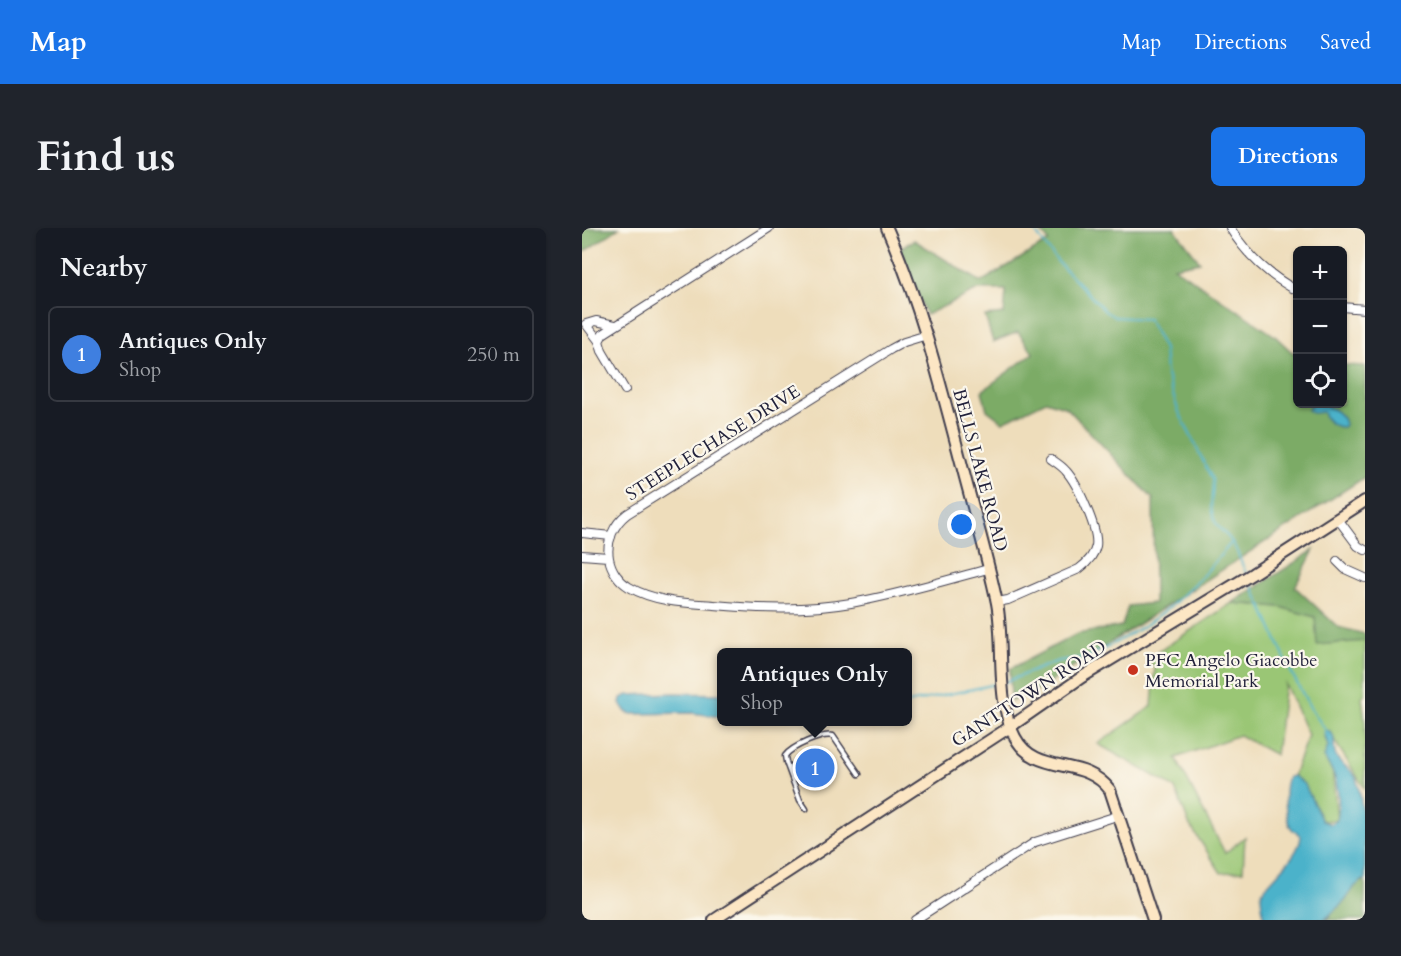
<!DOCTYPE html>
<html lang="en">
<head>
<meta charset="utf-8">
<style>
  :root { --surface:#171b24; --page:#20242c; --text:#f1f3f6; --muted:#9ea1a6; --line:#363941; --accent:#1a73e8 }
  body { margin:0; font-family:Cardo,serif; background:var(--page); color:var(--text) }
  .controls { position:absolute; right:18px; top:18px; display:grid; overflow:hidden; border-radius:9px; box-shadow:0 2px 4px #0004 }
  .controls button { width:54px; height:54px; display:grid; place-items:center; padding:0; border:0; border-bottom:2px solid var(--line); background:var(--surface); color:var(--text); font:30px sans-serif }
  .you { position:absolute; left:380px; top:297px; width:21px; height:21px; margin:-15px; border:4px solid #fff; border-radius:50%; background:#1a73e8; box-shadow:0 0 0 9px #1a73e833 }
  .badge { display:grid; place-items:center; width:39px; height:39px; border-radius:50%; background:var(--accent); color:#fff; font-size:20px; font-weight:700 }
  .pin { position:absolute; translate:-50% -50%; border:3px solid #fff; box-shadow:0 2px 6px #0006 }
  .popup { position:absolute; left:135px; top:420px; width:195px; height:78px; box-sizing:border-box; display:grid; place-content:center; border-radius:9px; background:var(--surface); filter:drop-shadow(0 2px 4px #0005); font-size:20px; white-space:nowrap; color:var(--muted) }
  .popup b { font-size:22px; color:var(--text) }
  .popup::after { content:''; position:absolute; left:50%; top:100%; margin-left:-12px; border:12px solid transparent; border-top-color:var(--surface) }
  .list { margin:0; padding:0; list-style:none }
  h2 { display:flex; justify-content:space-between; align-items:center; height:78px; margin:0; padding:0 24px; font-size:26px }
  h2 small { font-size:20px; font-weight:400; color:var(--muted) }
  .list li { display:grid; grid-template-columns:39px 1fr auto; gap:18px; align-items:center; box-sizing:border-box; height:96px; margin:0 12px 12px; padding:0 12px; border:2px solid var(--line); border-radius:9px }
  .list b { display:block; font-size:22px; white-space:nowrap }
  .list p { margin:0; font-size:20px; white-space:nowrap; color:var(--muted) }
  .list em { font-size:20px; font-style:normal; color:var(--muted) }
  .icon { flex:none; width:33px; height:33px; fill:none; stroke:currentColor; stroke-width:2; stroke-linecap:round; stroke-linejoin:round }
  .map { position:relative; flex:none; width:783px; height:692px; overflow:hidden; border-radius:9px }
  header { display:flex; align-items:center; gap:36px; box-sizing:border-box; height:84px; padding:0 30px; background:var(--accent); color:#fff }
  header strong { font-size:28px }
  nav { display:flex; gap:33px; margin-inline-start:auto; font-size:21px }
  .intro { display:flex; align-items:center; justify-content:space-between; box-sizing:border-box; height:144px; padding:0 36px }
  h1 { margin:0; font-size:42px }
  .button { padding:15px 27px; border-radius:9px; background:var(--accent); color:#fff; font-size:21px; font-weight:700 }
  main { display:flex; gap:36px; padding:0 36px }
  aside { flex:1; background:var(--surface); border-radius:9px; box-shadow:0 2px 4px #0004 }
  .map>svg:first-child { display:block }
</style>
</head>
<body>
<header>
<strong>Map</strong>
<nav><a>Map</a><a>Directions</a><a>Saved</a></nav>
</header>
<div class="intro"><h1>Find us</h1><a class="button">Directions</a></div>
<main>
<aside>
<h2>Nearby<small></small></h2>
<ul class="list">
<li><span class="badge" style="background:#3f7fe0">1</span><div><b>Antiques Only</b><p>Shop</p></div><em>250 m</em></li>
</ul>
</aside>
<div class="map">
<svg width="783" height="692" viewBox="0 0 783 692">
  <rect width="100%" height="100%" fill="#fbf7ec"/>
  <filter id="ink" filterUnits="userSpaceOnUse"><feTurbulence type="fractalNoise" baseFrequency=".0167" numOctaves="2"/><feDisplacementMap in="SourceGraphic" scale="12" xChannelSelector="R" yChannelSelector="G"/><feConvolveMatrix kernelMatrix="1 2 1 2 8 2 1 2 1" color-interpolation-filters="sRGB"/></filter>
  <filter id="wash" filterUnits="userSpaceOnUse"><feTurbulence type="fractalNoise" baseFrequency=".008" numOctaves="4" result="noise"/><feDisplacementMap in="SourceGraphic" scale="24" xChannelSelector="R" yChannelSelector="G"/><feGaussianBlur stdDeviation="1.35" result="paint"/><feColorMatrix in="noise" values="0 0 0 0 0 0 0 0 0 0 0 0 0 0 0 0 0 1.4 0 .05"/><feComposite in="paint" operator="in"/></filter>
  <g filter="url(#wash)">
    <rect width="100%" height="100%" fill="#edb"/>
    <!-- green -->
    <path fill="#9ac674" stroke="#5e7458" stroke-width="1.5" d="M 650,375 L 698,379 L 733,389 L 783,413 L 783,466 L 780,469 L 783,493 L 783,561 L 747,504 L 755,592 L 740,593 L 711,548 L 726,507 L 703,456 L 694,527 L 657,507 L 594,530 L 643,625 L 663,609 L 661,643 L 639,645 L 607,596 L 593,560 L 516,516 L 570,478 L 573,439 L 565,431 Z"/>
    <!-- forest -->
    <g fill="#7bab66" stroke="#4e6650" stroke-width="1.5">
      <path d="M 0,0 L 37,0 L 0,25 Z"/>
      <path d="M 456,0 L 592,0 L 618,34 L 592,39 L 693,108 L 710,124 L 715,126 L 716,176 L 760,176 L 761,137 L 783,138 L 783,249 L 457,461 L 429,473 L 428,441 L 495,406 L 540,398 L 546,378 L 572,375 L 571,271 L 485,180 L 464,173 L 421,194 L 405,182 L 400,163 L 451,125 L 436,104 L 411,114 L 403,88 L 422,86 L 424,62 L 396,62 L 344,87 L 317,21 L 332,12 L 399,54 L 467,13 Z"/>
      <path d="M 732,322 L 713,359 L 756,399 L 783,406 L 783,413 L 735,417 L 733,389 L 698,379 L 650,375 Z"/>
      <path d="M 783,646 L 783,692 L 744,692 Z"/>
    </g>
    <!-- water -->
    <g fill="#4cb2ca" stroke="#376a82" stroke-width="1.5">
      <path d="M 730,176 C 743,175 762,184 763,197 L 761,199 C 752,199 744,193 741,184 L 731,185 L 726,182 Z"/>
      <path d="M 92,465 L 140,466 L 140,489 L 110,485 L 50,486 L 44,484 L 38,475 L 39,470 L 46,467 Z"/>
      <path d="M 744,502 C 758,506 748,520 755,530 C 760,537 770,541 774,550 C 783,578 783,620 783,651 L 773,658 L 763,673 L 742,692 L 682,692 L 679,669 L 680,664 C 692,648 718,627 719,608 C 716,605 710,603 708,598 C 703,590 701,558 706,549 L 712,548 L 723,557 L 740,593 L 749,596 L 755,592 C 758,579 756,559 752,547 C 749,540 745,535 742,529 L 746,518 L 742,505 Z"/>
    </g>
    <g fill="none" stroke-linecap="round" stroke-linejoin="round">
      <!-- stream -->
      <g stroke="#4cb2ca" stroke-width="2">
        <path d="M 450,0 L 476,34 L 524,84 L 533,89 L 566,91 L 582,121 L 584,144 L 596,182 L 630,251 C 633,264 626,275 631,288 C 635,302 643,303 650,314 C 656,323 659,335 664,345"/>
        <path d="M 668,352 L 708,442 L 729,481 L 745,504"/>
        <path d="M 423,454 L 476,433 L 506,429 L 526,419 L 564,397 L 588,379 L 617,352 L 650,314"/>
        <path d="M 326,475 L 418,455"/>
      </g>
    </g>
  </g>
  <g filter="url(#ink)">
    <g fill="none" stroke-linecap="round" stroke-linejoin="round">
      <!-- lane casing -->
      <g stroke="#413e4e" stroke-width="7">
        <path id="lane" d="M 224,581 L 218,572 L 204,534 L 203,528 C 209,519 240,505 251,508 L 277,546"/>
      </g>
      <!-- street casing -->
      <g stroke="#413e4e" stroke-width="10">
        <g id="street">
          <path d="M 648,0 C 665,27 687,48 716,63"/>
          <path d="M 760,79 L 783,81"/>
          <path d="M 345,107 L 322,114 L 309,121 L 45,286 C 32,296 24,313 27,330 C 29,342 37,353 47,359 C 73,374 103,375 132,377 C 178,381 223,383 269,375 C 315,367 361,353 406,341"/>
          <path d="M 17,113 L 4,96 L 14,93 L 33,97"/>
          <path d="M 43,162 L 20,123 L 17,113 L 21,106 L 187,0"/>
          <path d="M 756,291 L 776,318 L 783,322"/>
          <path d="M 0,305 L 29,308"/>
          <path d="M 0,327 L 26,329"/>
          <path d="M 755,333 L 763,341 L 783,350"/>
          <path d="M 415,374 L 426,372 L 497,341 C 505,335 512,328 514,318 C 517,302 495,255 484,243 C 480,238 475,235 469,231"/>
          <path d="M 333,692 L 453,614 L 538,587"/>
        </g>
      </g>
      <!-- secondary casing -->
      <g stroke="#413e4e" stroke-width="14">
        <g id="secondary">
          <path d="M 305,0 C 338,75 358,154 379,234 C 391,281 405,327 415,375 C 423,417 413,471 433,509 C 454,549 502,527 528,562 L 571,692"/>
          <path d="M 132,692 L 428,499 L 500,449 L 670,346 L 783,273"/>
        </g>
      </g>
      <!-- lane -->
      <use href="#lane" stroke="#fff" stroke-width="4"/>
      <!-- street -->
      <use href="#street" stroke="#fff" stroke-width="8"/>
      <!-- secondary -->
      <use href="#secondary" stroke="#fce6c4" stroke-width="10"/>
    </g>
  </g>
  <!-- markers -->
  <circle fill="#c8321e" stroke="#fbf7ec" stroke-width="2" cx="551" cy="442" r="6"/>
  <g text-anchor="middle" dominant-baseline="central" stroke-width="4.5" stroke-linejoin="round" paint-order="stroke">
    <!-- street labels -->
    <g font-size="18" fill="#22223b" stroke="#fbf7ec">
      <text transform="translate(131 215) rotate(-32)">STEEPLECHASE DRIVE</text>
      <text transform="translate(398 242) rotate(75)">BELLS LAKE ROAD</text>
      <text transform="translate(447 466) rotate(-33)">GANTTOWN ROAD</text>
    </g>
    <!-- poi labels -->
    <g font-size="18" fill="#22223b" stroke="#fbf7ec" text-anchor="start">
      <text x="563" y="432">PFC Angelo Giacobbe<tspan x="563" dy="21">Memorial Park</tspan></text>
    </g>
  </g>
</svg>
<div class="controls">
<button>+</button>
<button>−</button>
<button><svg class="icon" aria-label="locate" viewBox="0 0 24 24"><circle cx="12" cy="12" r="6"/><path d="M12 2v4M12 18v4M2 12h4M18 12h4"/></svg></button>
</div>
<div class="you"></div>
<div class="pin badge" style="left:233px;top:540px;background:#3f7fe0">1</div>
<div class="popup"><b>Antiques Only</b>Shop</div>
</div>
</main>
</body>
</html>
